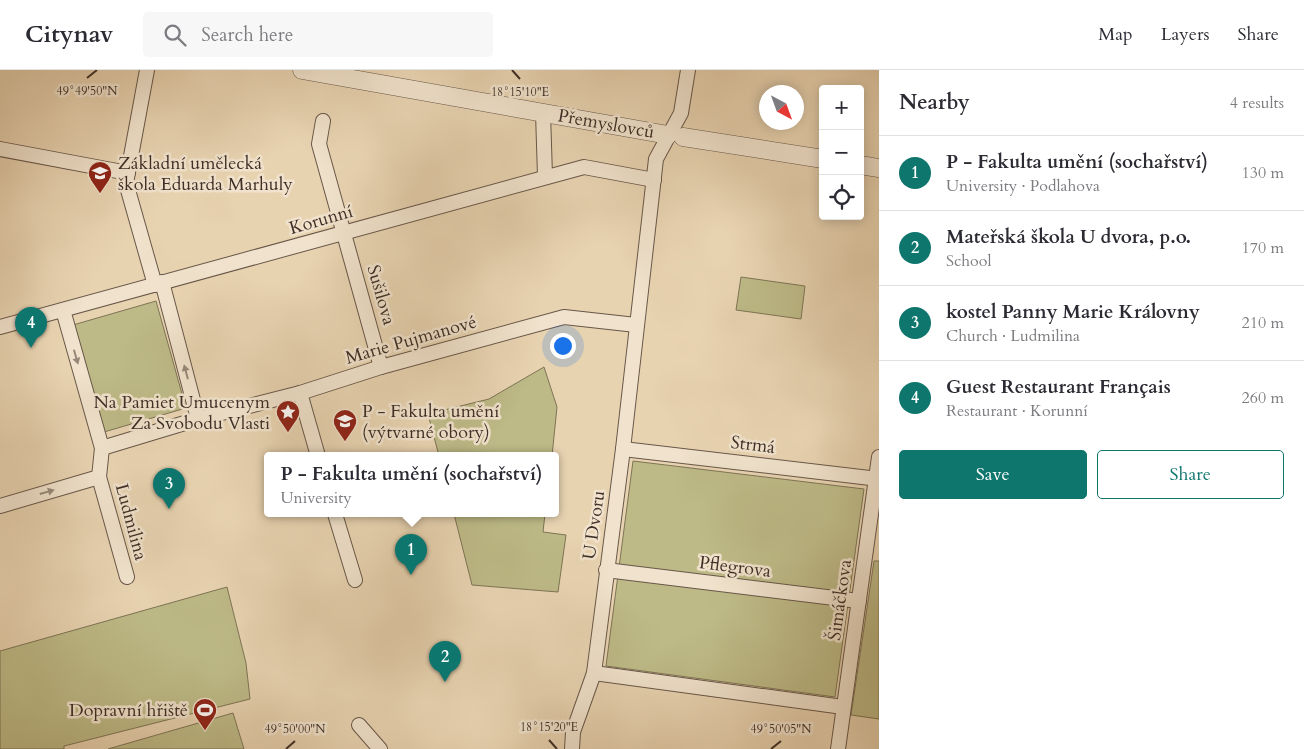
<!DOCTYPE html>
<html lang="en">
<head>
<meta charset="utf-8">
<style>
  :root { --surface:#fff; --page:#f7f7f7; --text:#2b2b33; --muted:#7c7c81; --line:#e1e1e2; --accent:#0f766e }
  body { margin:0; font-family:Cardo,serif; background:var(--page); color:var(--text) }
  .controls { position:absolute; right:15px; top:15px; display:grid; overflow:hidden; border-radius:5px; box-shadow:0 2px 12px #0003 }
  .controls button { width:45px; height:45px; display:grid; place-items:center; padding:0; border:0; border-bottom:1px solid var(--line); background:var(--surface); color:var(--text); font:25px sans-serif }
  .compass { position:absolute; left:759px; top:15px; width:45px; height:45px; border-radius:50%; background:var(--surface); box-shadow:0 2px 12px #0003; rotate:139deg }
  .you { position:absolute; left:562px; top:275px; width:18px; height:18px; margin:-12px; border:4px solid #fff; border-radius:50%; background:#1a73e8; box-shadow:0 0 0 8px #1a73e833 }
  .badge { display:grid; place-items:center; width:32px; height:32px; border-radius:50%; background:var(--accent); color:#fff; font-size:16px; font-weight:700 }
  .pin { position:absolute; translate:-50% -41px; filter:drop-shadow(0 1px 2px #0008) }
  .pin::after { content:''; position:absolute; top:26px; width:18px; height:15px; background:inherit; clip-path:polygon(0 0,100% 0,50% 100%) }
  .popup { position:absolute; left:264px; top:382px; width:295px; height:65px; box-sizing:border-box; display:grid; place-content:center; border-radius:5px; background:var(--surface); filter:drop-shadow(0 1px 4px #0005); font-size:16px; white-space:nowrap; color:var(--muted) }
  .popup b { font-size:19px; color:var(--text) }
  .popup::after { content:''; position:absolute; left:50%; top:100%; margin-left:-10px; border:10px solid transparent; border-top-color:var(--surface) }
  .list { margin:0; padding:0; list-style:none }
  h2 { display:flex; justify-content:space-between; align-items:center; height:65px; margin:0; padding:0 20px; font-size:21px }
  h2 small { font-size:16px; font-weight:400; color:var(--muted) }
  .list li { display:grid; grid-template-columns:32px 1fr auto; gap:15px; align-items:center; box-sizing:border-box; height:75px; padding:0 20px; border-top:1px solid var(--line) }
  .list b { display:block; font-size:19px; white-space:nowrap }
  .list p { margin:0; font-size:16px; white-space:nowrap; color:var(--muted) }
  .list em { font-size:16px; font-style:normal; color:var(--muted) }
  .actions { display:flex; gap:10px; padding:15px 20px }
  .actions a { flex:1; padding:11px 0; border:1px solid var(--accent); border-radius:5px; text-align:center; font-size:18px; color:var(--accent) }
  .actions .main { background:var(--accent); color:#fff }
  .icon { flex:none; width:28px; height:28px; fill:none; stroke:currentColor; stroke-width:2; stroke-linecap:round; stroke-linejoin:round }
  .map { position:relative; flex:none; width:879px; height:679px; overflow:hidden }
  header { display:flex; align-items:center; gap:30px; box-sizing:border-box; height:70px; padding:0 25px; background:var(--surface); border-bottom:1px solid var(--line) }
  header strong { font-size:24px }
  nav { display:flex; gap:28px; margin-inline-start:auto; font-size:18px }
  .search { width:350px; height:45px; background:var(--page); display:flex; align-items:center; gap:12px; box-sizing:border-box; padding:0 18px; border-radius:5px; color:var(--muted); font-size:19px }
  main { display:flex }
  aside { flex:1; background:var(--surface) }
  .map>svg:first-child { display:block }
</style>
</head>
<body>
<header>
<strong>Citynav</strong>
<div class="search"><svg class="icon" aria-label="search" viewBox="0 0 24 24"><circle cx="10" cy="10" r="6"/><path d="M15 15l6 6"/></svg>Search here</div>
<nav><a>Map</a><a>Layers</a><a>Share</a></nav>
</header>
<main>
<div class="map">
<svg width="879" height="679" viewBox="0 0 879 679">
  <rect width="100%" height="100%" fill="#e8d3b1"/>
  <filter id="stains"><feTurbulence type="fractalNoise" baseFrequency=".004" numOctaves="4"/><feColorMatrix values="0 0 0 0 .2 0 0 0 0 .09 0 0 0 0 .02 0 0 0 .5 -.17"/></filter>
  <radialGradient id="worn" r=".72"><stop offset=".6" stop-color="#630" stop-opacity="0"/><stop offset="1" stop-color="#630" stop-opacity=".3"/></radialGradient>
  <!-- green -->
  <g fill="#bdba87" stroke="#7e7456">
    <path d="M 741,207 L 805,216 L 801,249 L 736,240 Z"/>
    <path d="M 156,231 L 186,338 L 104,362 L 73,255 Z"/>
    <path d="M 544,297 L 557,337 L 552,386 L 439,386 L 428,344 L 489,329 Z"/>
    <path d="M 633,391 L 864,419 L 835,627 L 606,596 Z"/>
    <path d="M 454,444 L 545,444 L 543,462 L 566,465 L 558,522 L 472,515 Z"/>
    <path d="M 874,491 L 879,491 L 879,649 L 851,645 Z"/>
    <path d="M 227,517 L 246,593 L 250,629 L 64,676 L 64,679 L 0,679 L 0,581 Z"/>
    <path d="M 233,643 L 244,679 L 108,679 Z"/>
  </g>
  <g fill="none" stroke-linecap="round" stroke-linejoin="round">
    <!-- minor casing -->
    <g stroke="#685749" stroke-width="16">
      <g id="minor">
        <path d="M 147,0 L 126,113 L 155,215"/>
        <path d="M 543,43 L 545,106"/>
        <path d="M 323,51 L 319,74 L 381,297"/>
        <path d="M 0,79 L 128,103"/>
        <path d="M 162,212 L 198,349"/>
        <path d="M 63,240 L 102,378 L 99,407 L 127,507"/>
        <path d="M 0,257 L 584,97 L 654,110"/>
        <path d="M 300,323 L 318,386"/>
        <path d="M 102,378 L 198,349 L 300,323 L 381,297 L 564,247 L 636,255"/>
        <path d="M 623,379 L 879,409"/>
        <path d="M 0,436 L 99,407"/>
        <path d="M 335,444 L 355,510"/>
        <path d="M 606,500 L 859,531"/>
        <path d="M 594,603 L 843,637"/>
        <path d="M 359,655 L 380,679"/>
        <path d="M 572,679 L 573,662 L 594,603 L 623,379 L 656,89 L 681,43 L 688,0"/>
        <path d="M 838,679 L 879,387"/>
      </g>
    </g>
    <!-- tertiary casing -->
    <g stroke="#685749" stroke-width="19">
      <g id="tertiary">
        <path d="M 302,0 L 668,65"/>
        <path d="M 683,67 L 823,89"/>
        <path d="M 860,95 L 879,98"/>
      </g>
    </g>
    <!-- minor -->
    <use href="#minor" stroke="#f0e2cc" stroke-width="14"/>
    <!-- tertiary -->
    <use href="#tertiary" stroke="#f0e2cc" stroke-width="18"/>
  </g>
  <!-- one-way arrows -->
  <defs><path id="oneway-solid" d="M-6-.8H1V-3.2L6.5 0L1 3.2V.8H-6Z" transform="scale(1.25)"/></defs>
  <g fill="#978879">
    <use href="#oneway-solid" transform="translate(76 287) rotate(74)"/>
    <use href="#oneway-solid" transform="translate(186 302) rotate(-105)"/>
    <use href="#oneway-solid" transform="translate(47 422) rotate(-16)"/>
  </g>
  <!-- ticks -->
  <path fill="none" stroke="#3e2e26" stroke-width="2" d="M 512,0 L 520,9M 87,8 L 97,0M 549,670 L 557,679M 286,679 L 295,671M 771,679 L 781,671"/>
  <!-- icons -->
  <defs>
    <g id="school-pin" transform="scale(1.25)"><path d="M0 17L-7.5 6A9.5 9.5 0 1 1 7.5 6Z" fill="#8f2418" stroke="#f0e2cc"/><path d="M0-5L7-2L0 1L-7-2ZM-4 1L0 2.5L4 1V4Q0 6-4 4Z" fill="#fff"/></g>
    <g id="sight-pin" transform="scale(1.25)"><path d="M0 17L-7.5 6A9.5 9.5 0 1 1 7.5 6Z" fill="#8f2418" stroke="#f0e2cc"/><path d="M0-6L1.8-2.2L6-1.7L2.9 1.2L3.7 5.4L0 3.3L-3.7 5.4L-2.9 1.2L-6-1.7L-1.8-2.2Z" fill="#fff"/></g>
    <g id="university-pin" transform="scale(1.25)"><path d="M0 17L-7.5 6A9.5 9.5 0 1 1 7.5 6Z" fill="#8f2418" stroke="#f0e2cc"/><path d="M0-5L7-2L0 1L-7-2ZM-4 1L0 2.5L4 1V4Q0 6-4 4Z" fill="#fff"/></g>
    <g id="stadium-pin" transform="scale(1.25)"><path d="M0 17L-7.5 6A9.5 9.5 0 1 1 7.5 6Z" fill="#8f2418" stroke="#f0e2cc"/><path d="M0-5a6.5 5 0 1 0 0 10a6.5 5 0 1 0 0-10ZM-3.5-1.8h7v3.6h-7Z" fill="#fff"/></g>
  </defs>
  <g fill-rule="evenodd">
    <use href="#school-pin" x="100" y="103"/>
    <use href="#sight-pin" x="288" y="342"/>
    <use href="#university-pin" x="345" y="351"/>
    <use href="#stadium-pin" x="205" y="640"/>
  </g>
  <g text-anchor="middle" dominant-baseline="central" stroke-width="5" stroke-linejoin="round" paint-order="stroke">
    <!-- street labels -->
    <g font-size="18" fill="#3e2e26" stroke="#f0e2cc">
      <text transform="translate(606 54) rotate(10)">Přemyslovců</text>
      <text transform="translate(321 150) rotate(-16)">Korunní</text>
      <text transform="translate(381 225) rotate(74)">Sušilova</text>
      <text transform="translate(411 270) rotate(-16)">Marie Pujmanové</text>
      <text transform="translate(753 375) rotate(7)">Strmá</text>
      <text transform="translate(131 452) rotate(75)">Ludmilina</text>
      <text transform="translate(594 455) rotate(-82)">U Dvoru</text>
      <text transform="translate(735 497) rotate(7)">Pflegrova</text>
      <text transform="translate(840 530) rotate(-82)">Šimáčkova</text>
    </g>
    <!-- poi labels -->
    <g font-size="18" fill="#3e2e26" stroke="#f0e2cc" text-anchor="start">
      <text x="118" y="93">Základní umělecká<tspan x="118" dy="21">škola Eduarda Marhuly</tspan></text>
      <text x="270" y="332" text-anchor="end">Na Pamiet Umucenym<tspan x="270" dy="21">Za Svobodu Vlasti</tspan></text>
      <text x="362" y="341">P - Fakulta umění<tspan x="362" dy="21">(výtvarné obory)</tspan></text>
      <text x="188" y="640" text-anchor="end">Dopravní hřiště</text>
    </g>
  </g>
  <g font-size="12" text-anchor="middle" fill="#3e2e26" stroke="#f0e2cc" stroke-width="5" stroke-linejoin="round" paint-order="stroke">
    <text x="87" y="25">49°49'50"N</text>
    <text x="520" y="26">18°15'10"E</text>
    <text x="549" y="661">18°15'20"E</text>
    <text x="295" y="663">49°50'00"N</text>
    <text x="781" y="663">49°50'05"N</text>
  </g>
  <rect width="100%" height="100%" filter="url(#stains)"/>
  <rect width="100%" height="100%" fill="url(#worn)"/>
</svg>
<div class="controls">
<button>+</button>
<button>−</button>
<button><svg class="icon" aria-label="locate" viewBox="0 0 24 24"><circle cx="12" cy="12" r="6"/><path d="M12 2v4M12 18v4M2 12h4M18 12h4"/></svg></button>
</div>
<svg class="compass" viewBox="-18 -18 36 36"><path d="M0-13l5 13h-10z" fill="#e53935"/><path d="M0 13l5-13h-10z" fill="#7c7c81"/></svg>
<div class="you"></div>
<div class="pin badge" style="left:411px;top:505px">1</div>
<div class="popup"><b>P - Fakulta umění (sochařství)</b>University</div>
<div class="pin badge" style="left:445px;top:612px">2</div>
<div class="pin badge" style="left:169px;top:439px">3</div>
<div class="pin badge" style="left:31px;top:278px">4</div>
</div>
<aside>
<h2>Nearby<small>4 results</small></h2>
<ul class="list">
<li><span class="badge">1</span><div><b>P - Fakulta umění (sochařství)</b><p>University · Podlahova</p></div><em>130 m</em></li>
<li><span class="badge">2</span><div><b>Mateřská škola U dvora, p.o.</b><p>School</p></div><em>170 m</em></li>
<li><span class="badge">3</span><div><b>kostel Panny Marie Královny</b><p>Church · Ludmilina</p></div><em>210 m</em></li>
<li><span class="badge">4</span><div><b>Guest Restaurant Français</b><p>Restaurant · Korunní</p></div><em>260 m</em></li>
</ul>
<div class="actions"><a class="main">Save</a><a>Share</a></div>
</aside>
</main>
</body>
</html>
